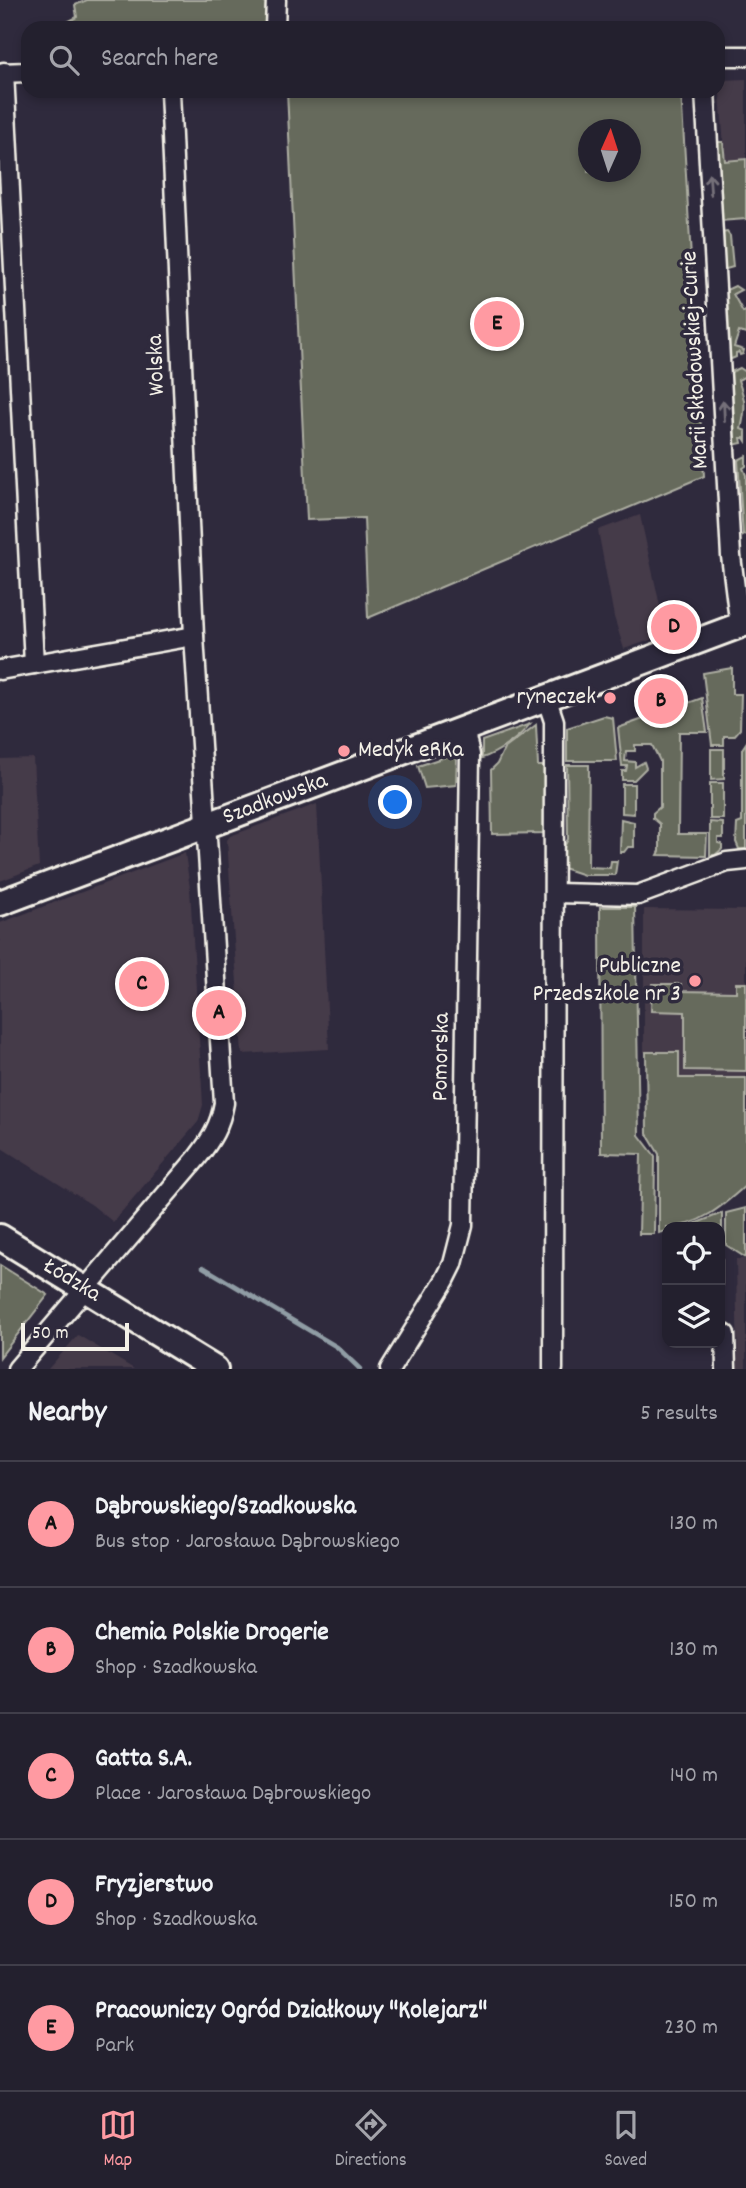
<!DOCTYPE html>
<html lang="en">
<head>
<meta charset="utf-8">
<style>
  :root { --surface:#23202e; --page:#2f2d3a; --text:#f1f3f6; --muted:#a3a3aa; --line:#403e4a; --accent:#ff9aa2 }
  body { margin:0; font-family:Dekko,sans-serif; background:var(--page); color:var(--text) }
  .controls { position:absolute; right:21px; bottom:21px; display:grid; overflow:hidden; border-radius:14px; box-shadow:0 4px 10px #0003 }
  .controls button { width:63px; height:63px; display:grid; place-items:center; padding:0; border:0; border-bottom:2px solid var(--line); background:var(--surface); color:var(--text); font:35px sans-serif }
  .compass { position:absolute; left:578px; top:119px; width:63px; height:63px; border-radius:50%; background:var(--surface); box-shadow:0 4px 10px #0003; rotate:3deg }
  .scale { position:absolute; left:21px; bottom:18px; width:108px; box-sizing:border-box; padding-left:7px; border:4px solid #f4f1e8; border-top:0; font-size:19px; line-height:24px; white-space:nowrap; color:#f4f1e8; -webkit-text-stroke:5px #2f2a3d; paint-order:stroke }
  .you { position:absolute; left:396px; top:803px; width:24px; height:24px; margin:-18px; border:5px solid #fff; border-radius:50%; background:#1a73e8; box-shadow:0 0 0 10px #1a73e833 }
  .badge { display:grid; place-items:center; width:46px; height:46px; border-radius:50%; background:var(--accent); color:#111; font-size:23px; font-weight:700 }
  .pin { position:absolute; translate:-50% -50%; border:4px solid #fff; box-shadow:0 2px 7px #0006 }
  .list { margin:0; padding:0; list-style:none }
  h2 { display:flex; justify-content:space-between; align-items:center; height:91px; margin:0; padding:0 28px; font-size:30px }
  h2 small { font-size:23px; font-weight:400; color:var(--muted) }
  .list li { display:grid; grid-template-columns:46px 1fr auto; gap:21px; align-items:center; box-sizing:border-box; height:126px; padding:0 28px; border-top:2px solid var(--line) }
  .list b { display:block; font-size:26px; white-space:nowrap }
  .list p { margin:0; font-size:23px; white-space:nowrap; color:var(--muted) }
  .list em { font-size:23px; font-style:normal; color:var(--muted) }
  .icon { flex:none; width:38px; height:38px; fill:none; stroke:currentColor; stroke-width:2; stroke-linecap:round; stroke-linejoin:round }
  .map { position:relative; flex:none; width:746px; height:1369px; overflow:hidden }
  .search { position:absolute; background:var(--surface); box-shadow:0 4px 10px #0003; left:21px; right:21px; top:21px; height:77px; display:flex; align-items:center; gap:18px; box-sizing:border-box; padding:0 24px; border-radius:21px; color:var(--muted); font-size:26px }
  .sheet { height:721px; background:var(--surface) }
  nav { display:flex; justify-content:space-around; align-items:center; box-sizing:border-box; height:98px; border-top:2px solid var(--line); background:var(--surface); font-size:19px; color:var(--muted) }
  nav a { display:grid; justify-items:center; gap:4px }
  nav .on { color:var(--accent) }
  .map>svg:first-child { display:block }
</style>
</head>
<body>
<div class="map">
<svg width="746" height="1369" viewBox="0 0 746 1369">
  <rect width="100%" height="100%" fill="#2f2a3d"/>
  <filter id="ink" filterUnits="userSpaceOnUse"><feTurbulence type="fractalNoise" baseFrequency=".0143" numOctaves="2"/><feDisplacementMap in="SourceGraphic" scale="14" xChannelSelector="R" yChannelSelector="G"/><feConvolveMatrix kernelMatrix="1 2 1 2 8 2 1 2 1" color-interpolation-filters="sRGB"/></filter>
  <g filter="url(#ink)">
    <!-- built -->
    <g fill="#453a49">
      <path d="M 746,79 L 746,159 L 725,161 L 719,80 Z"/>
      <path d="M 640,515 L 660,606 L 669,634 L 624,649 L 614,617 L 598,530 Z"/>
      <path d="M 33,758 L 39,866 L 0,881 L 0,759 Z"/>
      <path d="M 317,804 L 329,1049 L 242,1054 L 227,840 L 230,836 Z"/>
      <path d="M 185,853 L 190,888 L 203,1105 L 198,1122 L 113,1222 L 92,1205 L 0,1147 L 0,923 Z"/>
      <path d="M 644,909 L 746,910 L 746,1078 L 679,1078 L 679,1052 L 644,1052 Z"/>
      <path d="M 736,1259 L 746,1259 L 746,1369 L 738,1369 Z"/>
      <path d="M 78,1335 L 134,1369 L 48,1369 Z"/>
    </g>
    <!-- green -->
    <g fill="#666a5c" stroke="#adaea2" stroke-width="2" fill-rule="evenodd">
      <path d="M 87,0 L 268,0 L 267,28 L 56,28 L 77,17 L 75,5 Z"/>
      <path d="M 287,91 L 681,91 L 704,476 L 368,618 L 364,518 L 307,520 ZM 588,130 L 630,130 L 630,172 L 588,172 Z"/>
      <path d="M 716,142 L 723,142 L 725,161 L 746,159 L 746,219 L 720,221 Z"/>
      <path d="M 727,232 L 730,236 L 733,267 L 723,270 L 721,233 Z"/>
      <path d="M 735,286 L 741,290 L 733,294 L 743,312 L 746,311 L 746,334 L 739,332 L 734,347 L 744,350 L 743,354 L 740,355 L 739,352 L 736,353 L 736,357 L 729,360 L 724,291 Z"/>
      <path d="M 740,368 L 746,372 L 746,376 L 738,380 C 746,401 746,408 741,429 L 746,431 L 746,441 L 744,438 L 741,438 L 742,443 L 733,445 L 729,373 Z"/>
      <path d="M 746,456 L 746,466 L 743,468 L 746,475 L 746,534 L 743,536 L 738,460 Z"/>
      <path d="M 732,668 L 732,694 L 741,694 L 740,729 L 734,736 L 724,736 L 724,745 L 712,745 L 703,673 Z"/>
      <path d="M 702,698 L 707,732 L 679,732 L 678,834 L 707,834 L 706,856 L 658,855 L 660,851 L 660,824 L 653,818 L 653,813 L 660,807 L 660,761 L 652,745 L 635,745 L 635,751 L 626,751 L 625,761 L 635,762 L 635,767 L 644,762 L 646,768 L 634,780 L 622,780 L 622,771 L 626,771 L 627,766 L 622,766 L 618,728 Z"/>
      <path d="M 604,716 L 613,718 L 617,761 L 567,761 L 567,728 Z"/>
      <path d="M 530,724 C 520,737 498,753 482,758 L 482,741 Z"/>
      <path d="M 536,725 L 538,766 L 547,766 L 548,833 L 492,834 L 491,770 L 497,764 L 504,749 Z"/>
      <path d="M 746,743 L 746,849 L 739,849 L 736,842 L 737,824 L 742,822 L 742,749 Z"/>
      <path d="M 711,749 L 724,749 L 724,779 L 711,780 Z"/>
      <path d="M 457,753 L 456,785 L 425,788 L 418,766 Z"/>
      <path d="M 567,765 L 589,765 L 588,867 L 610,868 L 611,861 L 617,861 L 615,875 L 584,875 L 563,868 L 563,849 L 568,839 Z"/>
      <rect x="710" y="783" width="13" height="36"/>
      <path d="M 622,784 L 634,784 L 634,814 L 622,813 Z"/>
      <path d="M 621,819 L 634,822 L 634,847 L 628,847 L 624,852 L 620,852 Z"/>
      <path d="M 710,822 L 723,823 L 723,838 L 718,838 L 718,843 L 722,844 L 722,849 L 715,855 L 710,855 Z"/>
      <path d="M 600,907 L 635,907 L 639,1135 L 655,1156 L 654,1234 L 639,1234 L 641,1154 L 601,1153 Z"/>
      <path d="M 736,983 L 746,983 L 746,1071 L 685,1070 L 685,1012 L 651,1011 L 652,984 L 681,984 L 681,991 L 736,992 Z"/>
      <path d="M 646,1052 L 679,1052 L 679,1078 L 746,1078 L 746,1185 C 724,1205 699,1227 667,1227 L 667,1231 L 659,1233 L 659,1154 L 647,1134 Z"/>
      <path d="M 746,1208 L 746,1258 L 726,1245 L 726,1213 Z"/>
      <path d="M 722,1213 L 722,1323 L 720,1321 L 720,1227 L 687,1227 Z"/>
      <path d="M 0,1265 L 48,1295 L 0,1357 Z"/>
    </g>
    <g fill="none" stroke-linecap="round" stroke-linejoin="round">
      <!-- stream -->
      <path stroke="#909da5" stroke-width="4.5" d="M 203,1267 L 337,1347 L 360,1369"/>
      <!-- street casing -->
      <g stroke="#f4f1e8" stroke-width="23">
        <g id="street">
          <path d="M 275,28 L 276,0"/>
          <path d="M 718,56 L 746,56"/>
          <path d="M 4,72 L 34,664"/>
          <path d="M 0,73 L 28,72"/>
          <path d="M 705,91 L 731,556 L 738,612 L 742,625"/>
          <path d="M 0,670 L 194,636"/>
          <path d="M 546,697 L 554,721 L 553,1369"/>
          <path d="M 555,893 L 638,895 L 727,862 L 746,860"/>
          <path d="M 725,1334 L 726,1369"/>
          <path d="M 17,1369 L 197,1158 C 211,1140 220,1126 224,1103 L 194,636 L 170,91"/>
          <path d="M 390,1369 L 445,1280 L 453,1264 L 463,1225 L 470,755 L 464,728"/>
        </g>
      </g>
      <!-- secondary casing -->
      <g stroke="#f4f1e8" stroke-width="30">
        <g id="secondary">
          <path id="s1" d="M 0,903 L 746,623"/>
          <path id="s2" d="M 0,1237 L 215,1369"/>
        </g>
      </g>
      <!-- street -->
      <use href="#street" stroke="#2f2a3d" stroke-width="18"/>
      <!-- secondary -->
      <use href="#secondary" stroke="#2f2a3d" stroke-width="24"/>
    </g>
    <!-- one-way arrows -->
    <defs><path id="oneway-shaft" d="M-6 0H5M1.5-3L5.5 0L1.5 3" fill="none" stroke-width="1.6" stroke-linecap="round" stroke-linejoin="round" transform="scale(1.75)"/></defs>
    <g stroke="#747079">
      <use href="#oneway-shaft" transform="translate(710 184) rotate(-94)"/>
      <use href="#oneway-shaft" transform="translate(724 411) rotate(-93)"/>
    </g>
  </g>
  <!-- markers -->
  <g fill="#ff9aa2" stroke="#2f2a3d" stroke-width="2.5">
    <circle cx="610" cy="698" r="7"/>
    <circle cx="344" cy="751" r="7"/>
    <circle cx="695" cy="981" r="7"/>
  </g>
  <g text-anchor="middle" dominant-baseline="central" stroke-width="7" stroke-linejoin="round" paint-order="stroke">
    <!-- street labels -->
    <g font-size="24" fill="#f4f1e8" stroke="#2f2a3d">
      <text transform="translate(696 360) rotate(-93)">Marii Skłodowskiej-Curie</text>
      <text transform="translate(157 365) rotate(-92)">Wolska</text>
      <text stroke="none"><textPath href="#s1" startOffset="294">Szadkowska</textPath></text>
      <text transform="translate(442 1057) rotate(-89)">Pomorska</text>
      <text stroke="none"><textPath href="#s2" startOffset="84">Łódzka</textPath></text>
    </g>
    <!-- poi labels -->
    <g font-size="24" fill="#f4f1e8" stroke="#2f2a3d" text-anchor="end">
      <text x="596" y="698">ryneczek</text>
      <text x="358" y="751" text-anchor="start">Medyk eRKa</text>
      <text x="681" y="967">Publiczne<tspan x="681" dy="28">Przedszkole nr 3</tspan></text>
    </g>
  </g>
</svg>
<div class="controls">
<button><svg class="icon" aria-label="locate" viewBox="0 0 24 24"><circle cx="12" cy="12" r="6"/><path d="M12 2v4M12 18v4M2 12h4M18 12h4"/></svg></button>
<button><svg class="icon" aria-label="layers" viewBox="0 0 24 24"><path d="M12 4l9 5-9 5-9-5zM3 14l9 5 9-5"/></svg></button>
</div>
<svg class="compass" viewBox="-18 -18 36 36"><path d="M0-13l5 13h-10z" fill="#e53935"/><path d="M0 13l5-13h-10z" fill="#a3a3aa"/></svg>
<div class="scale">50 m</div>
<div class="you"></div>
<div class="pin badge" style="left:219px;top:1013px">A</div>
<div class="pin badge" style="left:661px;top:701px">B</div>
<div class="pin badge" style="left:142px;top:984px">C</div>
<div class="pin badge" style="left:674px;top:627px">D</div>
<div class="pin badge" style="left:497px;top:324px">E</div>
<div class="search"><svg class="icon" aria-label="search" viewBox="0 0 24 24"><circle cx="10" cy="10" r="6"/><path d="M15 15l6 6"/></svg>Search here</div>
</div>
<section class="sheet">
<h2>Nearby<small>5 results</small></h2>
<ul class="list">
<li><span class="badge">A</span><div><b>Dąbrowskiego/Szadkowska</b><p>Bus stop · Jarosława Dąbrowskiego</p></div><em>130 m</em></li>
<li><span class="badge">B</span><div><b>Chemia Polskie Drogerie</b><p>Shop · Szadkowska</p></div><em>130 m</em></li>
<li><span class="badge">C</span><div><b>Gatta S.A.</b><p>Place · Jarosława Dąbrowskiego</p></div><em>140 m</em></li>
<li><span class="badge">D</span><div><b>Fryzjerstwo</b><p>Shop · Szadkowska</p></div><em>150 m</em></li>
<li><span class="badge">E</span><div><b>Pracowniczy Ogród Działkowy &quot;Kolejarz&quot;</b><p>Park</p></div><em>230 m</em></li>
</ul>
</section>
<nav>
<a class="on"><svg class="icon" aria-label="map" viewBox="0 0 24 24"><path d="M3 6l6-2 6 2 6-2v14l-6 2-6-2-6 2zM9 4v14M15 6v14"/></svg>Map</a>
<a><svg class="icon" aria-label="directions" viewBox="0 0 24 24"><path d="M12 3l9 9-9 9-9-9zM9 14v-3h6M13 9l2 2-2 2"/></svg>Directions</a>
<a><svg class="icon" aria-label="saved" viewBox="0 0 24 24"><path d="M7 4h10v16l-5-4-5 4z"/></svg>Saved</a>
</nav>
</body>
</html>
